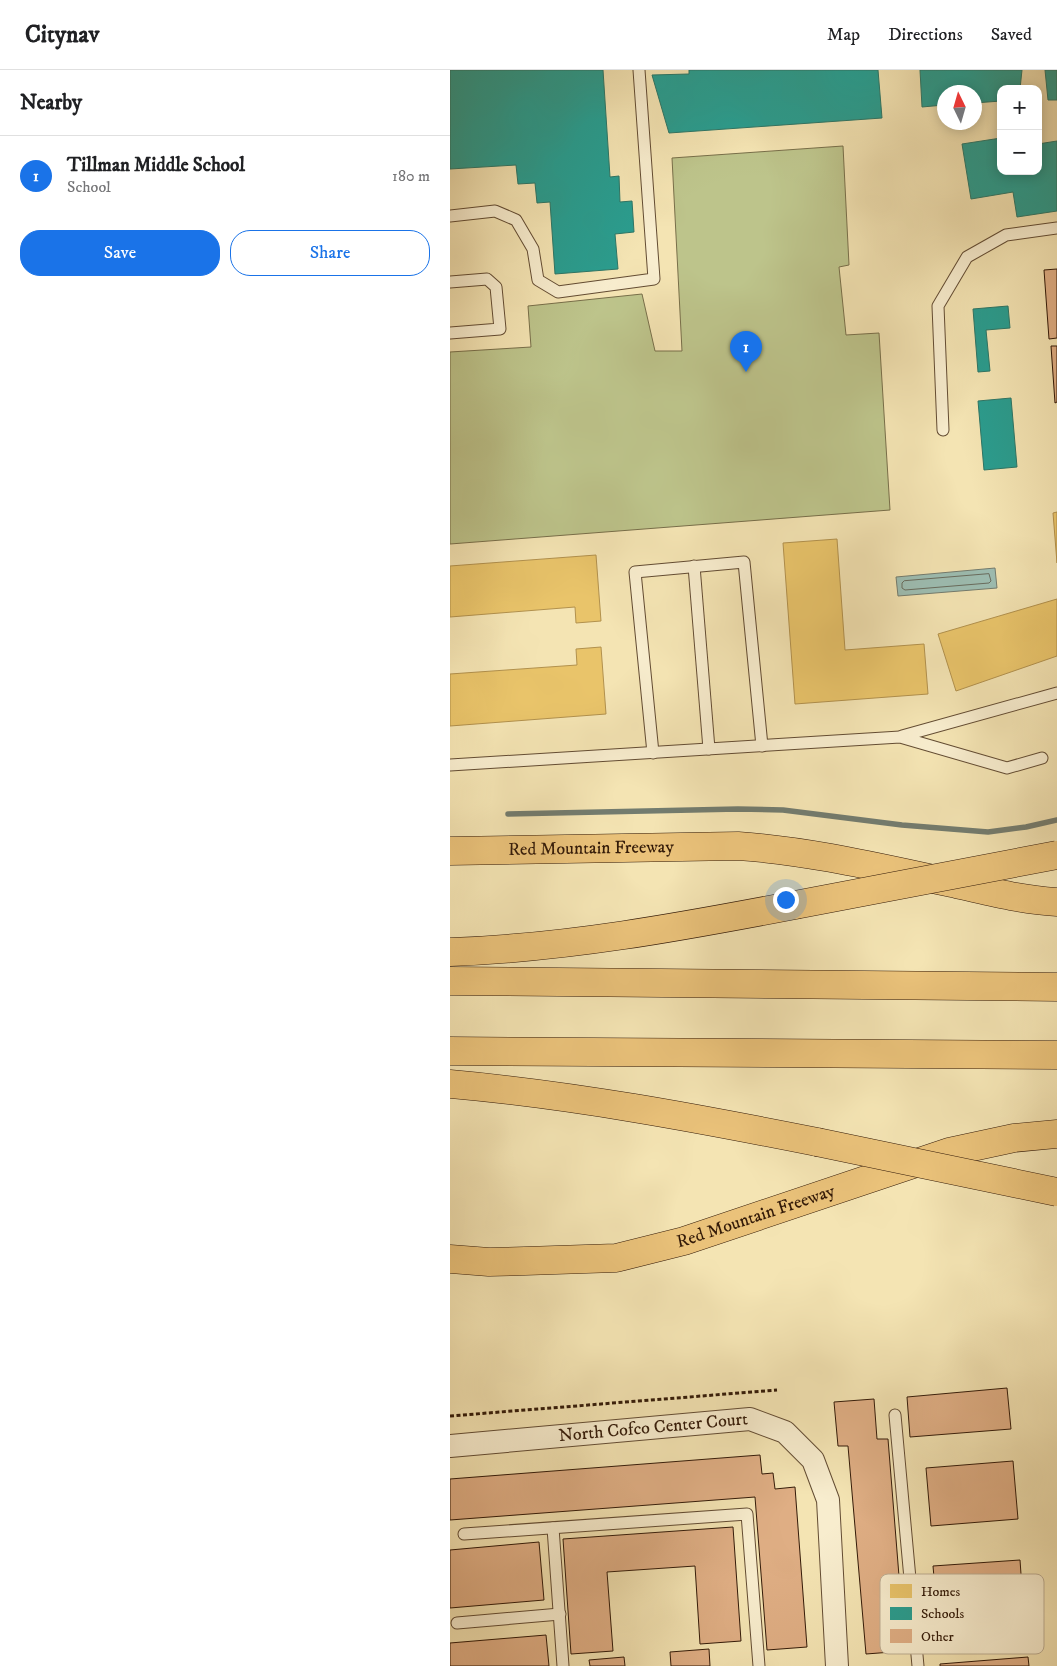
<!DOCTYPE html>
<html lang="en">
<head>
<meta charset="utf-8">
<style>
  :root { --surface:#fff; --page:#f6f6f6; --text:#202124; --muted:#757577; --line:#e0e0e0; --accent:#1a73e8 }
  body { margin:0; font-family:"IM FELL DW Pica",serif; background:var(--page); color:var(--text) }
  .controls { position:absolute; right:15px; top:15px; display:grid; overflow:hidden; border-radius:10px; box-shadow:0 2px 12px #0003 }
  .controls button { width:45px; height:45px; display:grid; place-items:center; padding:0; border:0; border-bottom:1px solid var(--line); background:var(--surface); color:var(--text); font:25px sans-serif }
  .compass { position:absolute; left:487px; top:15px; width:45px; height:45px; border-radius:50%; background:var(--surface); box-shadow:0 2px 12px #0003; rotate:355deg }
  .you { position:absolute; left:335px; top:829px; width:18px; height:18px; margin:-12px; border:4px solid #fff; border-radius:50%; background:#1a73e8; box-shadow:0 0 0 8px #1a73e833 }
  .badge { display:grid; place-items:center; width:32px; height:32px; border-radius:50%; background:var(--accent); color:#fff; font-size:16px; font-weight:700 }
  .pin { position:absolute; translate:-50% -41px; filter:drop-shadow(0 1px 2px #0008) }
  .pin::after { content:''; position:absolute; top:26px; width:18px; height:15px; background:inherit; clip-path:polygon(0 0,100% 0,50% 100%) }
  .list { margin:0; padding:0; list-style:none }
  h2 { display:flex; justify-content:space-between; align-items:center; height:65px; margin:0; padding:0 20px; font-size:21px }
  h2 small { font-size:16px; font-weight:400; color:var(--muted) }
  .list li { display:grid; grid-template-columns:32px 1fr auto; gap:15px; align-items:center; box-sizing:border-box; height:80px; padding:0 20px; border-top:1px solid var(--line) }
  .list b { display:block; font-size:19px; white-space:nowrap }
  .list p { margin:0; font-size:16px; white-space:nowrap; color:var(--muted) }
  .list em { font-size:16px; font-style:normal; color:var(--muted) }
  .actions { display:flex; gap:10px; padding:15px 20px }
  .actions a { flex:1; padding:11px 0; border:1px solid var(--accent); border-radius:20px; text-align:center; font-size:18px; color:var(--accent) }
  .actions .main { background:var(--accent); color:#fff }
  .map { position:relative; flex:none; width:607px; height:1596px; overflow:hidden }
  header { display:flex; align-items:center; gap:30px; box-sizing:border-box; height:70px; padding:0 25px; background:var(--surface); border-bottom:1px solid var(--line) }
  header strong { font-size:24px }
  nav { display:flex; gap:28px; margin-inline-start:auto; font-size:18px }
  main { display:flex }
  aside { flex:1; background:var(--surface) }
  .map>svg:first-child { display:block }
</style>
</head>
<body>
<header>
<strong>Citynav</strong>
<nav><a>Map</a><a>Directions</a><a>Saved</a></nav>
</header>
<main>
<aside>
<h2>Nearby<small></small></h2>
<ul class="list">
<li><span class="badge">1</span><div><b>Tillman Middle School</b><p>School</p></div><em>180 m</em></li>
</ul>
<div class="actions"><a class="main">Save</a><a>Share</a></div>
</aside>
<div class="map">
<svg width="607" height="1596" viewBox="0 0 607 1596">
  <rect width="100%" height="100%" fill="#f4e4b3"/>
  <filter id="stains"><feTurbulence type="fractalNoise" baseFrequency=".004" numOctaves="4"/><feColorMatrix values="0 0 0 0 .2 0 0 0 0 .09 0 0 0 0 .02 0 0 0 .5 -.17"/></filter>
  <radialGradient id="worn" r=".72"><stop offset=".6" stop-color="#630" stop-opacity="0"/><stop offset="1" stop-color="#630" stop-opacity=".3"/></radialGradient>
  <!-- green -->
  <path fill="#bdc48b" stroke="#786f4a" d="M 393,76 L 399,195 L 389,197 L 396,265 L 429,263 L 440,440 L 0,474 L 0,282 L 81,277 L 78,236 L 192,224 L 205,281 L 232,281 L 222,88 Z"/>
  <!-- water -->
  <path fill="#9dbeb3" stroke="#737c6f" d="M 545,498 L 547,518 L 448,526 L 446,507 Z"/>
  <!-- homes -->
  <g fill="#e9c46a" stroke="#b2914d">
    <path d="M 607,442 L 607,493 L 603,443 Z"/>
    <path d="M 387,469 L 395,580 L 474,574 L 478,624 L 345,634 L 333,473 Z"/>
    <path d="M 146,485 L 151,551 L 126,553 L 125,537 L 0,547 L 0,496 Z"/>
    <path d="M 607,529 L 607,586 L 506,621 L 488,564 Z"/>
    <path d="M 151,577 L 156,644 L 0,656 L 0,604 L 127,595 L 126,579 Z"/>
  </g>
  <!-- schools -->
  <g fill="#2a9d8f" stroke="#2d7666">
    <path d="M 0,0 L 153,0 L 160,107 L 169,106 L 170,132 L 182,131 L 184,162 L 165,164 L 168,199 L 105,204 L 100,132 L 87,133 L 85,113 L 68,114 L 66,95 L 0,99 Z"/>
    <path d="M 239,0 L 428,0 L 432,48 L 219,63 L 202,5 L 239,4 Z"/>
    <path d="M 470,0 L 572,0 L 570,19 L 551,19 L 551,31 L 524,33 L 524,22 L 494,22 L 494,35 L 472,37 Z"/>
    <path d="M 595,0 L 607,0 L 607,30 L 598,30 Z"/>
    <path d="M 551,68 L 551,101 L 588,101 L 588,74 L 607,71 L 607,141 L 567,147 L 563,122 L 521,129 L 512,74 Z"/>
    <path d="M 558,236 L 560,258 L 536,260 L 540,301 L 528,302 L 523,239 Z"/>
    <path d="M 561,328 L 567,397 L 534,400 L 528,331 Z"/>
  </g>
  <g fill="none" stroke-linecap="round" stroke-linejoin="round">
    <!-- shore -->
    <path stroke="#686c5e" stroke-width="1" d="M 539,504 L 541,511 L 539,513 L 455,520 L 452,518 L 452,513 L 454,511 Z"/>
    <!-- stream -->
    <path stroke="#737c6f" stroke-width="5.5" d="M 58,744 L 288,739 L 333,740 L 452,755 L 538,762 L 576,757 L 607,750"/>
  </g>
  <!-- building -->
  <g fill="#dfae84" stroke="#331a08">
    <path d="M 607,199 L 607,268 L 599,269 L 594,200 Z"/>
    <path d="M 601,276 L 607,276 L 607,332 L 605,333 Z"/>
    <path d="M 557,1318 L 561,1359 L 460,1367 L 457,1327 Z"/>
    <path d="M 424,1329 L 427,1369 L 438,1369 L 455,1581 L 416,1584 L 398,1376 L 388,1376 L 384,1332 Z"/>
    <path d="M 310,1385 L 312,1404 L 323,1403 L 325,1419 L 345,1417 L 357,1577 L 317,1580 L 305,1427 L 0,1450 L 0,1409 Z"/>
    <path d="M 563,1391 L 568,1449 L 481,1456 L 476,1398 Z"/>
    <path d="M 283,1457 L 291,1571 L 250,1574 L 245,1496 L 157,1502 L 163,1581 L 121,1584 L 113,1469 Z"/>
    <path d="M 89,1472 L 94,1530 L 0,1538 L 0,1480 Z"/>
    <path d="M 570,1490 L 574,1546 L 488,1553 L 483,1496 Z"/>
    <path d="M 96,1565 L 99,1596 L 0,1596 L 0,1573 Z"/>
    <path d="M 259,1579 L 260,1596 L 221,1596 L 220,1582 Z"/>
    <path d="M 174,1587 L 175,1596 L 140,1596 L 139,1590 Z"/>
    <path d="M 578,1587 L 579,1596 L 490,1596 L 490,1594 Z"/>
  </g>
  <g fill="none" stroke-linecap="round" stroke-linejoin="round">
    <!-- service casing -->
    <g stroke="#634c33" stroke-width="13">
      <g id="service">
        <path d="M 0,146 L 45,141 L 66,150 L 83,179 L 88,210 L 108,222 L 204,209 L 189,0"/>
        <path d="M 0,212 L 37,209 L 46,217 L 50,259 L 0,263"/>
        <path d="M 493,360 L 488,236 L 517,187 L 556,165 L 607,158"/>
        <path d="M 244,496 L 259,679"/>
        <path d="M 452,666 L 607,623"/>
        <path d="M 203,683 L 185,502 L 294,492 L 312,676"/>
        <path d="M 0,695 L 450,667 L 557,698 L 592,688"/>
        <path d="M 445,1345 L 468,1596"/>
        <path d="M 103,1458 L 113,1596"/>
        <path d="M 14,1464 L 297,1444 L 309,1596"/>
        <path d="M 7,1553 L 110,1544"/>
      </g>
    </g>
    <!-- minor casing -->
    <g stroke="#634c33" stroke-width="24">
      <g id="minor">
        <path id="s1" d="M 0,1376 L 300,1349 L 335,1362 L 363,1390 L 378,1430 L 387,1596"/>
      </g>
    </g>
    <!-- primary casing -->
    <g stroke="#331a08" stroke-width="29">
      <g id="primary">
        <path id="s2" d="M 0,781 L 288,776 C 361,781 431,798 502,813 C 537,821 571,830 607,832"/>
        <path id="s3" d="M 0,1189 L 39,1192 L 75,1191 L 166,1188 L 234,1171 L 499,1082 L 564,1068 L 607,1064"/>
      </g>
    </g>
    <!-- motorway casing -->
    <g stroke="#331a08" stroke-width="29">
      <g id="motorway">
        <path d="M 0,882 C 116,878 230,857 345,835"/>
        <path d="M 0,911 L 607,917"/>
        <path d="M 0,981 L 607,985"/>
        <path d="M 0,1014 C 124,1025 246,1048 367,1072"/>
      </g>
    </g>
    <!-- path -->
    <path stroke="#331a08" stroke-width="3" stroke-dasharray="4 2.5" stroke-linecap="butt" d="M 0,1346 L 327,1320"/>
    <!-- service -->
    <use href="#service" stroke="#f8edce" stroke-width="11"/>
    <!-- minor -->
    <use href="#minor" stroke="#f8edce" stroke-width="22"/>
    <!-- primary -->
    <use href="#primary" stroke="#eac27a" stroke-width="28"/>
    <!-- motorway -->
    <use href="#motorway" stroke="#eac27a" stroke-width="28"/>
    <!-- motorway-bridge casing -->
    <g stroke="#331a08" stroke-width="29" stroke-linecap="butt">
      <g id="motorway-bridge">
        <path d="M 345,835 L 607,785"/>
        <path d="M 367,1072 L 607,1122"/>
      </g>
    </g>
    <!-- motorway-bridge -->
    <use href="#motorway-bridge" stroke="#eac27a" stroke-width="28"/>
  </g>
  <g text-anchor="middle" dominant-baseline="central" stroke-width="5" stroke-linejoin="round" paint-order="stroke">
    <!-- street labels -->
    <g font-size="18" fill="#331a08" stroke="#f8edce">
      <text stroke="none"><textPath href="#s2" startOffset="141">Red Mountain Freeway</textPath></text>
      <text stroke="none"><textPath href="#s3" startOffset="312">Red Mountain Freeway</textPath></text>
      <text stroke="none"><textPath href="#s1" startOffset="204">North Cofco Center Court</textPath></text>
    </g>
  </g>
  <!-- legend -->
  <rect x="430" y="1504" width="164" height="80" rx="8" fill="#f8edce" stroke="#bdae93" stroke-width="1"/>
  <rect x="440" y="1514" width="22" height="14" fill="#e9c46a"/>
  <rect x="440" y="1537" width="22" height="13" fill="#2a9d8f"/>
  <rect x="440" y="1559" width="22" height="14" fill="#dfae84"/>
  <g font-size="14" fill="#331a08">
    <text x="471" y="1526">Homes</text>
    <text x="471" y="1548">Schools</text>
    <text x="471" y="1571">Other</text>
  </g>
  <rect width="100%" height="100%" filter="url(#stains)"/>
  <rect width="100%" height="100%" fill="url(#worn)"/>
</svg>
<div class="controls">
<button>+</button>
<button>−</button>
</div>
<svg class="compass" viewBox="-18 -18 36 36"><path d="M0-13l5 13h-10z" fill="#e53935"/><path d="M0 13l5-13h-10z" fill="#757577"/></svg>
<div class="you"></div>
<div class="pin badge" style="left:296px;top:302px">1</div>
</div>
</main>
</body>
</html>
